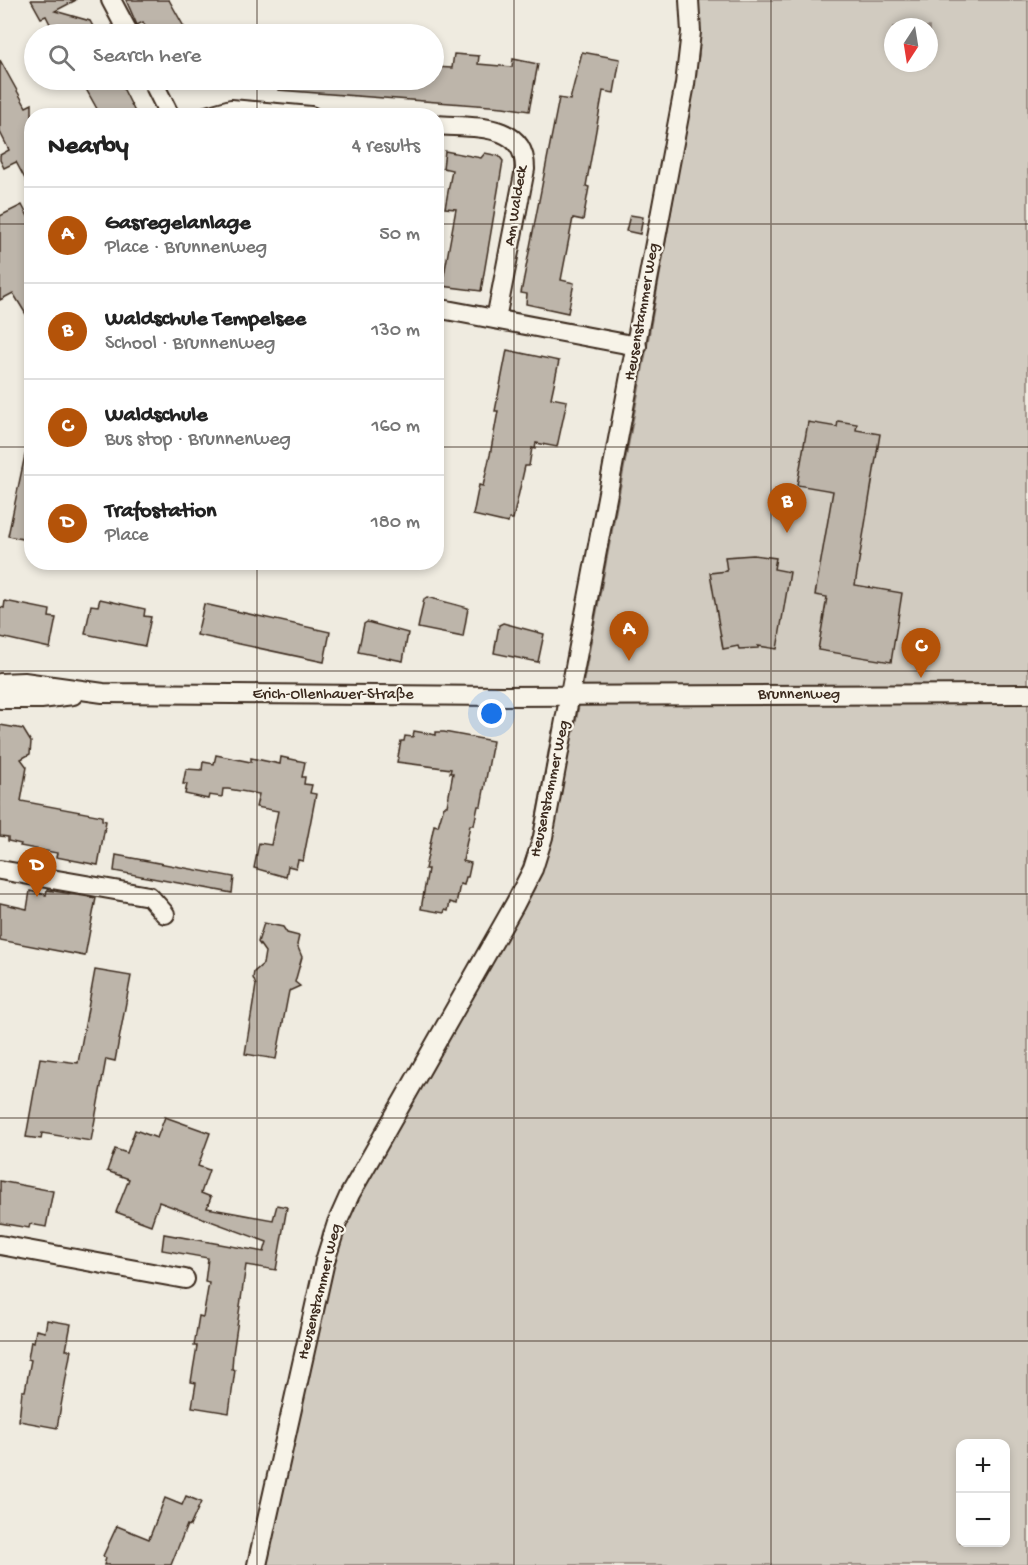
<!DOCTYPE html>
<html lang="en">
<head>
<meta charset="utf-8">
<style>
  :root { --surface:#fff; --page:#f2f2f2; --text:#222; --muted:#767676; --line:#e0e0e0; --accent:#b45309 }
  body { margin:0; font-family:"Gochi Hand",sans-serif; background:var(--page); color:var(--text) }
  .controls { position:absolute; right:18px; bottom:18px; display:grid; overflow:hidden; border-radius:12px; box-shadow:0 3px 9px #0003 }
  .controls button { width:54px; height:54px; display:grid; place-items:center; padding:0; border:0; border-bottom:2px solid var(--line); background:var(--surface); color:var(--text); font:30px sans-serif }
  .compass { position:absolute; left:884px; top:18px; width:54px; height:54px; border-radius:50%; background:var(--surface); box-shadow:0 3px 9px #0003; rotate:192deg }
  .you { position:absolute; left:492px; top:714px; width:21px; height:21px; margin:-15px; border:4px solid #fff; border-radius:50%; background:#1a73e8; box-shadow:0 0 0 9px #1a73e833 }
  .badge { display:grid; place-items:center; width:39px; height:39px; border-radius:50%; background:var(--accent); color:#fff; font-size:20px; font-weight:700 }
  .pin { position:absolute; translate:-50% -50px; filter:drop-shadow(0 2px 3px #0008) }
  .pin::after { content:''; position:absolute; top:32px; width:21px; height:18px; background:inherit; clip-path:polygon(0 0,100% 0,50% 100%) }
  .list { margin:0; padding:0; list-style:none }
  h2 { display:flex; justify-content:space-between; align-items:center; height:78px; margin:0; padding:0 24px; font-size:26px }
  h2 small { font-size:20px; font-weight:400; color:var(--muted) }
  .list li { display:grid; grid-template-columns:39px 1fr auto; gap:18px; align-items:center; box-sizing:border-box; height:96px; padding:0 24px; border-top:2px solid var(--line) }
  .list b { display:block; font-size:22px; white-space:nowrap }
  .list p { margin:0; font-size:20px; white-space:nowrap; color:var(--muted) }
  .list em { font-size:20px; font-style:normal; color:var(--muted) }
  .icon { flex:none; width:33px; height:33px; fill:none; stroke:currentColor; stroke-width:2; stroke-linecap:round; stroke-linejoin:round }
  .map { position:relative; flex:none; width:1028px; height:1565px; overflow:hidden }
  .search { position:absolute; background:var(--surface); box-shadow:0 3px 9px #0003; left:24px; top:24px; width:420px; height:66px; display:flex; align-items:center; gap:15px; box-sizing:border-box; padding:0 21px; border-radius:33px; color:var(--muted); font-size:22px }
  .panel { position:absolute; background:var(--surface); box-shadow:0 3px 9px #0003; left:24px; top:108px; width:420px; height:462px; border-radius:24px }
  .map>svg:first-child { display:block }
</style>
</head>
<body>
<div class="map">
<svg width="1028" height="1565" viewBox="0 0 1028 1565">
  <rect width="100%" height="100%" fill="#efebe0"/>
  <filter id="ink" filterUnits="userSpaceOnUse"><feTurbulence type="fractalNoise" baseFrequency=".0167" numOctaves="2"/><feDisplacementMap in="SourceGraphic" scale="12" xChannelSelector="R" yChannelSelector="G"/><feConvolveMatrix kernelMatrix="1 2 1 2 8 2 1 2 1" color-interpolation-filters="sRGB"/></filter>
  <g filter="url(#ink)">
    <!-- green -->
    <path fill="#d1cbc0" stroke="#867a6f" stroke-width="1.5" fill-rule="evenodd" d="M 697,0 L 1028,0 L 1028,1565 L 249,1565 L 323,1231 L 516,885 L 532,840 L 552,731 L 574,732 L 647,347 L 699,55 ZM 893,27 L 929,27 L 929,63 L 893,63 ZM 960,1444 L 1006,1444 L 1006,1542 L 960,1542 Z"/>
    <!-- building -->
    <g fill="#bdb5aa" stroke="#3b2a1e" stroke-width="1.5">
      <path d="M 31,0 L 76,0 L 55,11 L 90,21 L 97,34 L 55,34 L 46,16 L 41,18 Z"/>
      <path d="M 126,0 L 169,0 L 188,34 L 150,34 L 143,22 L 137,25 Z"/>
      <path d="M 582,52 L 620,59 L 614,93 L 603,91 L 586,186 L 589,187 L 583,220 L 573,218 L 561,280 L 574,283 L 568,313 L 526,304 L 527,294 L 521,293 L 559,98 L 570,100 Z"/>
      <path d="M 454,54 L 479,56 L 478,64 L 512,67 L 513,59 L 538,64 L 529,111 L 503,107 L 278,90 L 278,80 L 434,80 L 434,67 L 452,68 Z"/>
      <path d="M 0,60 L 26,107 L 32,104 L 32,192 L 16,162 L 4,168 L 0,160 L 0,155 L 9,150 L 0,132 Z"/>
      <path d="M 81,80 L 119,80 L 137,116 L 101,116 Z"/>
      <path d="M 445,151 L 481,158 L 485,153 L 499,156 L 503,161 L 481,291 L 442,286 L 456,209 L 445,208 L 452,170 L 443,168 Z"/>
      <path d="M 22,205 L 32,224 L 32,324 L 13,293 L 0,300 L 0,216 Z"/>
      <path d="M 630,215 L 643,217 L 640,234 L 626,231 Z"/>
      <path d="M 507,350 L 559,361 L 551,398 L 567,401 L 557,447 L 536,443 L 535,449 L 532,448 L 529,466 L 525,466 L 513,519 L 509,519 L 508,523 L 473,515 L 479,485 L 483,486 L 490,455 L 498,411 L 495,411 Z"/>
      <path d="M 838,421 L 857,424 L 856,430 L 880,434 L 855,585 L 902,593 L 891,662 L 818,650 L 827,597 L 815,595 L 833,491 L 797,485 L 808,422 L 837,427 Z"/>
      <path d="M 25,455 L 32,456 L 32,541 L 8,536 Z"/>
      <path d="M 753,555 L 776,558 L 774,569 L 790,572 L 777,649 L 758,646 L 758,648 L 739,649 L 738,646 L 723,649 L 710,573 L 727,571 L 725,557 Z"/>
      <path d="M 427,597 L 468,608 L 463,637 L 418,628 L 424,599 Z"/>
      <path d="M 100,599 L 145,609 L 144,616 L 151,617 L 145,646 L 85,634 L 91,605 L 98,606 Z"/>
      <path d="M 5,601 L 50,610 L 49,617 L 56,618 L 50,648 L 0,637 L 0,607 L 4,608 Z"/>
      <path d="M 204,604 L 330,632 L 324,662 L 197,635 Z"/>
      <path d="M 367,622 L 408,633 L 403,661 L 358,652 L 364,624 Z"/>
      <path d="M 503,623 L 544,634 L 538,662 L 494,653 L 499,625 Z"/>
      <path d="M 0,725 L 23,729 L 31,742 L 30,754 L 21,759 L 27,767 L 21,801 L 102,816 L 102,820 L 106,821 L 98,865 L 56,857 L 57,853 L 20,846 L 21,844 L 8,841 L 8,837 L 0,836 Z"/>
      <path d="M 414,731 L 436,735 L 436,732 L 444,732 L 493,741 L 481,806 L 478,806 L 474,825 L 470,825 L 463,861 L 471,863 L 468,877 L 466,877 L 464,885 L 460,884 L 456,904 L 450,902 L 448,911 L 445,910 L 444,913 L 421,909 L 428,869 L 425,869 L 434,825 L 438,826 L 444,806 L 447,806 L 453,773 L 450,773 L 451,769 L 397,762 L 401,741 L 404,741 L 405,736 L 413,737 Z"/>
      <path d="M 216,755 L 251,762 L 251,758 L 280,764 L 281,757 L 305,762 L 302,777 L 305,777 L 304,784 L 312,785 L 310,793 L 316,794 L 303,861 L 298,860 L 296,868 L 288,866 L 286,877 L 254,868 L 259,843 L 271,845 L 278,811 L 256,807 L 259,794 L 228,789 L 223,789 L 222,797 L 209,795 L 208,799 L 185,794 L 187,784 L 183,784 L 186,769 L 202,770 L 203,762 L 214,764 Z"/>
      <path d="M 116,855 L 234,877 L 232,893 L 114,871 Z"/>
      <path d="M 47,890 L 96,898 L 85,956 L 0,940 L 0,903 L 27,909 L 30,891 L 46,895 Z"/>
      <path d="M 264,923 L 283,927 L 287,933 L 299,936 L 297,945 L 302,957 L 295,982 L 300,986 L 289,991 L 276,1059 L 245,1054 L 256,985 L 253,978 L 254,972 L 263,964 L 265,952 L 258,942 Z"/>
      <path d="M 95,970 L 131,976 L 115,1061 L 106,1059 L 91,1141 L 42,1133 L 41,1139 L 26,1137 L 40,1058 L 78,1063 Z"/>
      <path d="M 165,1117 L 210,1133 L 198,1166 L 209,1170 L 201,1193 L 211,1197 L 207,1208 L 273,1220 L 277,1205 L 287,1207 L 276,1270 L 246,1265 L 233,1354 L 232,1369 L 235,1370 L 229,1413 L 192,1407 L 196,1383 L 191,1382 L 197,1346 L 194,1346 L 199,1316 L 203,1317 L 209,1283 L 205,1282 L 208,1258 L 162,1250 L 164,1234 L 264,1252 L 267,1242 L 159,1202 L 151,1225 L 116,1212 L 129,1179 L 107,1171 L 115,1149 L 127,1153 L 135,1130 L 157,1138 Z"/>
      <path d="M 0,1181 L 53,1191 L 46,1227 L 30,1224 L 29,1228 L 0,1223 Z"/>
      <path d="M 47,1320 L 71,1324 L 66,1350 L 71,1350 L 57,1428 L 19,1421 L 22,1391 L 25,1391 L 31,1360 L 28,1359 L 31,1341 L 34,1342 L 36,1330 L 45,1332 Z"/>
      <path d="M 186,1496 L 201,1502 L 190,1526 L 187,1525 L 171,1565 L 104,1565 L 106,1558 L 103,1556 L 117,1526 L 149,1539 L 165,1498 L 182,1505 Z"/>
    </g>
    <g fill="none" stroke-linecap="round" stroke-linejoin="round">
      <!-- minor casing -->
      <g stroke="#3b2a1e" stroke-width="22">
        <g id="minor">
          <path d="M 111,0 L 129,34"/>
          <path d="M 152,80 L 170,116"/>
          <path d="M 206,116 L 231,109 L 311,116"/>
          <path d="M 436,125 C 471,128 525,121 525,169 L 496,319"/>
          <path d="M 436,308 L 637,346"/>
          <path d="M 0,683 L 24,682 L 103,693 L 502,696 L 1028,694"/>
          <path d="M 0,699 L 41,699 L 73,695"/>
          <path d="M 0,870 L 149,896 L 165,914"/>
          <path d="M 0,1245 L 185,1279"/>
          <path d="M 257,1565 L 325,1261 L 337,1223 L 350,1194 L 515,904 L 533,869 L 543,837 L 685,84 L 691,32 L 689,0"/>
        </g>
      </g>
      <!-- minor -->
      <use href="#minor" stroke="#f7f3e8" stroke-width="18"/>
    </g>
  </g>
  <!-- grid -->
  <path fill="none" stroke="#3b2a1e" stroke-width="1.5" stroke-opacity="0.55" d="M 257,0 L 257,34M 514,0 L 514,1565M 771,0 L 771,1565M 257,80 L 257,116M 0,224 L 32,224M 436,224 L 1028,224M 0,447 L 32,447M 436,447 L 1028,447M 257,562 L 257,1565M 0,671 L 1028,671M 0,894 L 1028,894M 0,1118 L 1028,1118M 0,1341 L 1028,1341"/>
  <g text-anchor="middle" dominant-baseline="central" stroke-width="4.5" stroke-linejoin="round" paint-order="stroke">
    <!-- street labels -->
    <g font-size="16" fill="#3b2a1e" stroke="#f7f3e8">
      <text transform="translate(517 206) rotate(-81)">Am Waldeck</text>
      <text transform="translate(643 312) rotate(-80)">Heusenstammer Weg</text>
      <text x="333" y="695">Erich-Ollenhauer-Straße</text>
      <text x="799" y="695">Brunnenweg</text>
      <text transform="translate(551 789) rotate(-78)">Heusenstammer Weg</text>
      <text transform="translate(321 1292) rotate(-76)">Heusenstammer Weg</text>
    </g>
  </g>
</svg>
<div class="controls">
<button>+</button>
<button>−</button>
</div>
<svg class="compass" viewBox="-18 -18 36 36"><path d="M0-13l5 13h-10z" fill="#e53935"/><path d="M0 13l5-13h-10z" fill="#767676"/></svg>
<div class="you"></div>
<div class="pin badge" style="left:629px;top:661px">A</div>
<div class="pin badge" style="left:787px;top:533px">B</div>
<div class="pin badge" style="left:921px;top:678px">C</div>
<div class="pin badge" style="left:37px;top:897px">D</div>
<div class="search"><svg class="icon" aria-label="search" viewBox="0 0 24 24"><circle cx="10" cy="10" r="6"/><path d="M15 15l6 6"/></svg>Search here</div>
<section class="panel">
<h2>Nearby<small>4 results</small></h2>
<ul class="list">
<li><span class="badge">A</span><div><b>Gasregelanlage</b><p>Place · Brunnenweg</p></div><em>50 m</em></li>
<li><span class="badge">B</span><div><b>Waldschule Tempelsee</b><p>School · Brunnenweg</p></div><em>130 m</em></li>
<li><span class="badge">C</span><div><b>Waldschule</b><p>Bus stop · Brunnenweg</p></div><em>160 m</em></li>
<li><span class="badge">D</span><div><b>Trafostation</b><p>Place</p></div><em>180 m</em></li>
</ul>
</section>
</div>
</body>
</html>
